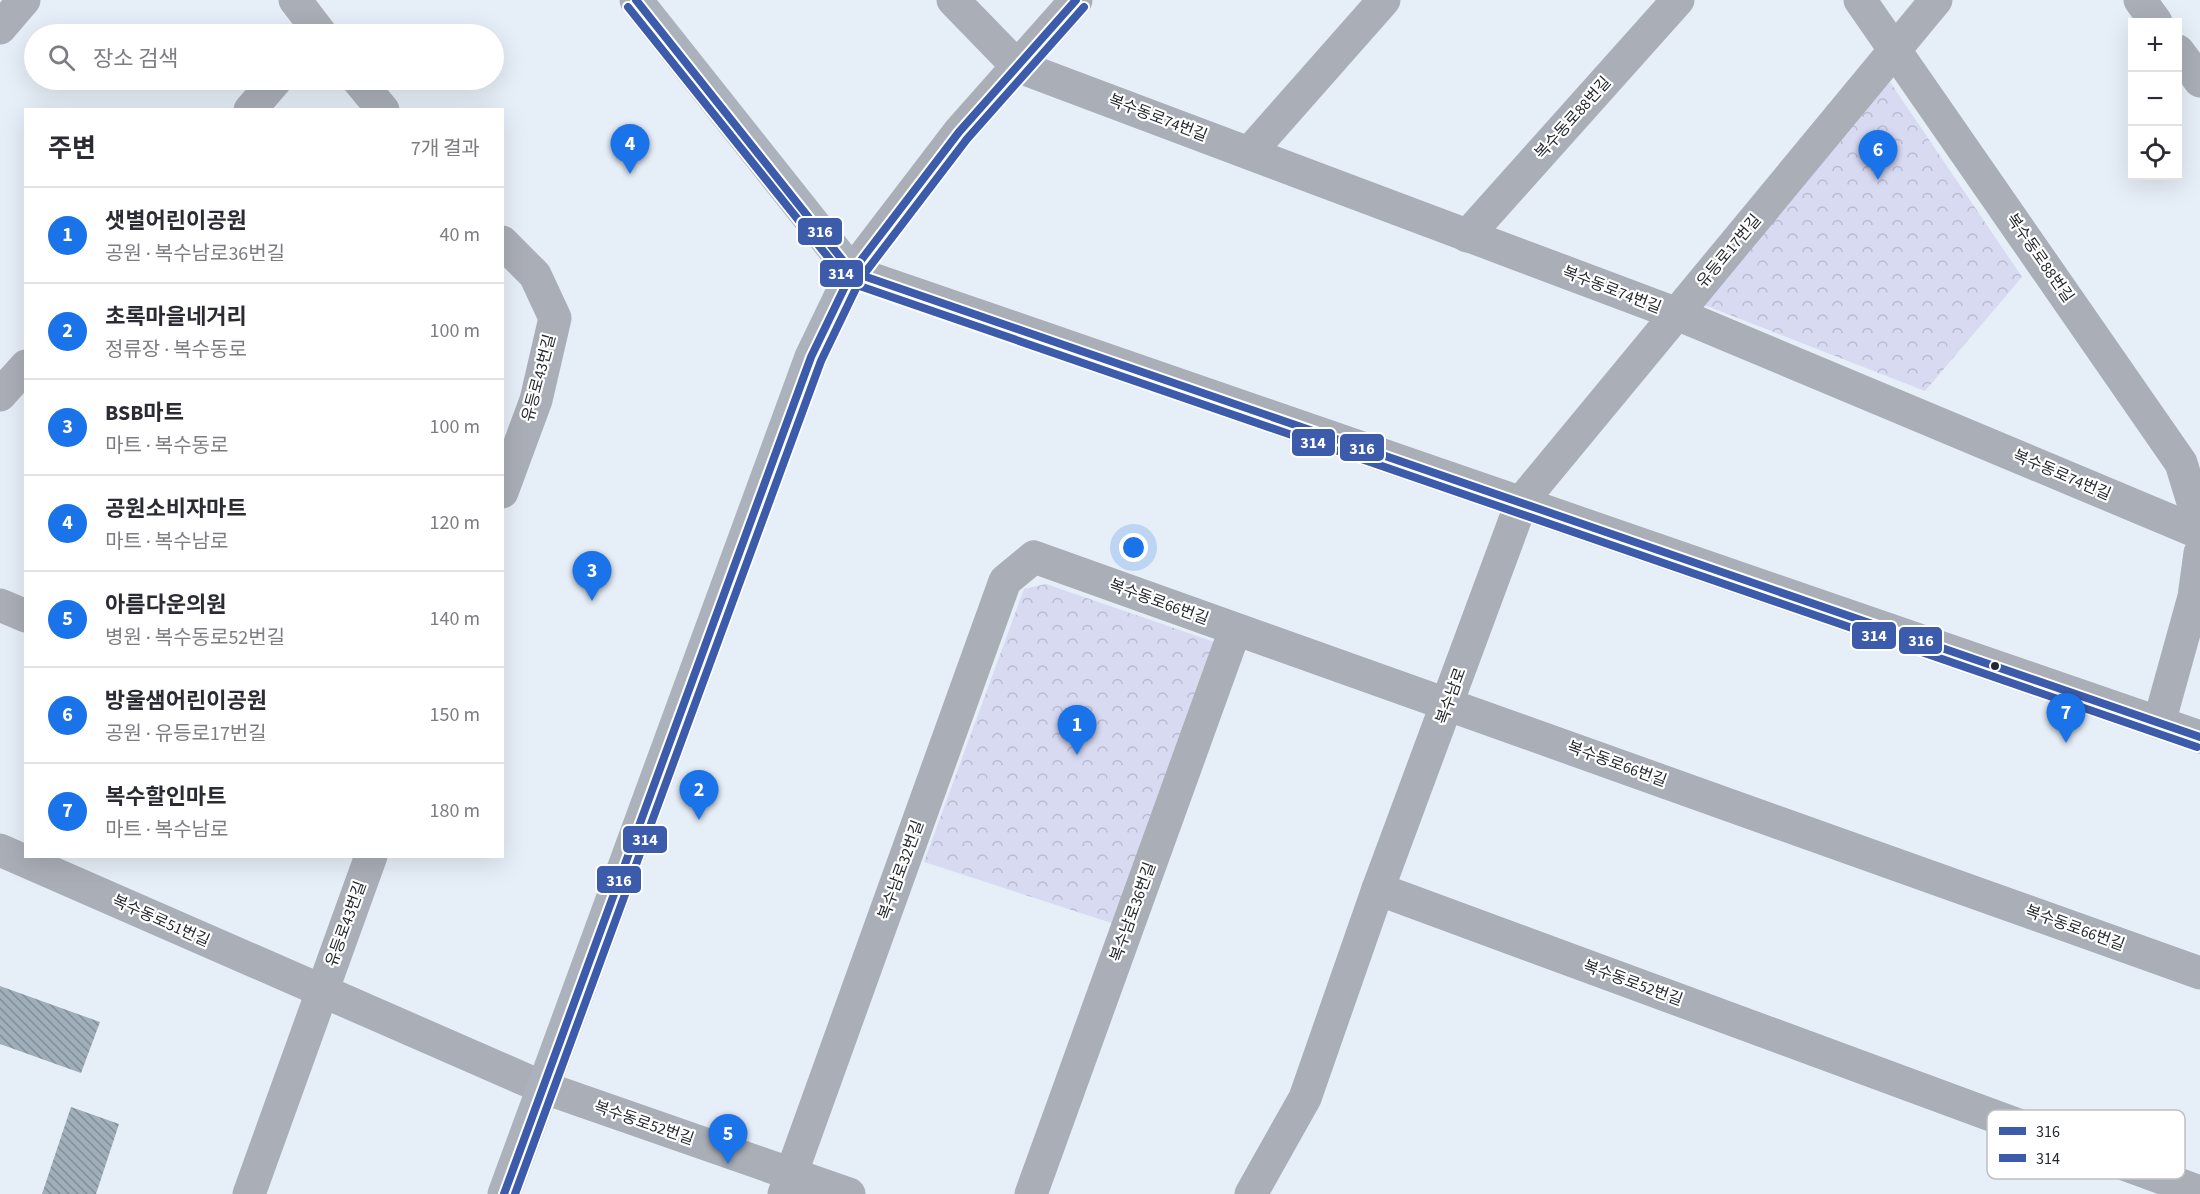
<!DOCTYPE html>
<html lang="ko">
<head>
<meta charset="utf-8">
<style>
  :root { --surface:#fff; --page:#f2f2f3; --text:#2b2b33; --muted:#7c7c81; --line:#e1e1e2; --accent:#1a73e8 }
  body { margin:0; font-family:"Source Sans 3","Noto Sans KR",sans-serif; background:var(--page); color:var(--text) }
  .controls { position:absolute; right:18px; top:18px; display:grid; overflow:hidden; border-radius:0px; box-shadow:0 6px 24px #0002 }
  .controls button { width:54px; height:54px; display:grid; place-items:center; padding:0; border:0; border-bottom:2px solid var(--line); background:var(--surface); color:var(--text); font:30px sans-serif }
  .you { position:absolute; left:1134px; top:548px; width:21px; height:21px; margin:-15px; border:4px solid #fff; border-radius:50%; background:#1a73e8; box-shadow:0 0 0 9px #1a73e833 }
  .badge { display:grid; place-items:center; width:39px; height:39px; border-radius:50%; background:var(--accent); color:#fff; font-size:20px; font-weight:700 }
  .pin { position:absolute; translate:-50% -50px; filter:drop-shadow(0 2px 3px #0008) }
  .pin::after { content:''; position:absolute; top:32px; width:21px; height:18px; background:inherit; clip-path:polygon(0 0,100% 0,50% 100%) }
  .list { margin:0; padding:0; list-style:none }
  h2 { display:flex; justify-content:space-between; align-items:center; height:78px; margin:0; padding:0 24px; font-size:26px }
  h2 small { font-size:20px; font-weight:400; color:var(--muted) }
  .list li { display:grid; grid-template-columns:39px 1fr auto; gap:18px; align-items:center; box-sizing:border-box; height:96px; padding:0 24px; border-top:2px solid var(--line) }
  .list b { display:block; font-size:22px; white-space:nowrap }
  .list p { margin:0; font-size:20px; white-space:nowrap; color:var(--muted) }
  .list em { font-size:20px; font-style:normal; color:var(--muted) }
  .icon { flex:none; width:33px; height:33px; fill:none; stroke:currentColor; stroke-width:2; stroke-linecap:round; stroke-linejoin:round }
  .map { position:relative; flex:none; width:2200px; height:1194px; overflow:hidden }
  .search { position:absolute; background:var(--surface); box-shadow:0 6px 24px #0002; left:24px; top:24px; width:480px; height:66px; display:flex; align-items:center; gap:15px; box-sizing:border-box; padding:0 21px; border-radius:33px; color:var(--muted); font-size:22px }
  .panel { position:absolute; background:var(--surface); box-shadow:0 6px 24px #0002; left:24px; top:108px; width:480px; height:750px; border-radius:0px }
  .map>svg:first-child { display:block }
</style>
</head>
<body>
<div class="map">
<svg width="2200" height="1194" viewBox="0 0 2200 1194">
  <defs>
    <pattern id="forest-crowns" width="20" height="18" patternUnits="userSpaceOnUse" patternTransform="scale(1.5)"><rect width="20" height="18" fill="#d8daf2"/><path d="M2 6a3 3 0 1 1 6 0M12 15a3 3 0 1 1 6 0" fill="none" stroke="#b9bbd0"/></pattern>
    <pattern id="building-back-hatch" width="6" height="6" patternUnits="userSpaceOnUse" patternTransform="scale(1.5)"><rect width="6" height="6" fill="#9faeb9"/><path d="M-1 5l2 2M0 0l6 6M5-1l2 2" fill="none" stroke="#818e97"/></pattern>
  </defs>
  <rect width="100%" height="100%" fill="#e6eef7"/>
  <!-- forest -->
  <g fill="url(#forest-crowns)">
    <path d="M 1890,82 L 2022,277 L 1925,391 L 1689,299 Z"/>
    <path d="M 1046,584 L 1229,647 L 1127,928 L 924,862 L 1024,589 Z"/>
  </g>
  <!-- building -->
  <g fill="url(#building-back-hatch)">
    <path d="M 0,986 L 100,1022 L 81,1073 L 0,1044 Z"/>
    <path d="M 71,1107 L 119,1124 L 96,1194 L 42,1194 Z"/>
  </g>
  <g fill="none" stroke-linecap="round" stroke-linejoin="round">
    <!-- minor -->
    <g stroke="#aaaeb7" stroke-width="33">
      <path d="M 295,0 L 321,34"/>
      <path d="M 953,0 L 1017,66 L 1677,314 L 2200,533"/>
      <path d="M 1076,0 L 959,132 L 852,272 L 2200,737"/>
      <path d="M 1860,0 L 2181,463 L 2200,525"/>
      <path d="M 2140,0 L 2156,22"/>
      <path d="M 0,28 L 24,0"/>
      <path d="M 2178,51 L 2200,81"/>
      <path d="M 358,80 L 383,110"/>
      <path d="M 250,110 L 276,80"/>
      <path d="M 1249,153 L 1384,0"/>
      <path d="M 1467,236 L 1678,0"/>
      <path d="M 502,242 L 535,275 L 555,318 L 536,400 L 502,492"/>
      <path d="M 0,395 L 26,366"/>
      <path d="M 0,605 L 26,616"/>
      <path d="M 2159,723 L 2194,597 L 2200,553"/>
      <path d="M 0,850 L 542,1087 L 849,1194"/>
      <path d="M 1378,889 L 2200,1192"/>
      <path d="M 249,1194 L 371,856"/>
      <path d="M 784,1194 L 1005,581 L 1034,557 L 2200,973"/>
      <path d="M 1031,1194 L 1235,630"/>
      <path d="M 1251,1194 L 1305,1098 L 1378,889 L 1522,501 L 1936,0"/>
    </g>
    <!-- major -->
    <path stroke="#acb2bc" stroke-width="33" d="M 504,1194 L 811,357 L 852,272 L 636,0"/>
    <!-- bus-1 casing -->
    <g stroke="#fff" stroke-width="12">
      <g id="bus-1">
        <path d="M 636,0 L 852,272 L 2200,737"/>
        <path d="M 504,1194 L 811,357 L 852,272 L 959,132 L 1076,0"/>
      </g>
    </g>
    <!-- bus-2 casing -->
    <g stroke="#fff" stroke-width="12">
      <g id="bus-2">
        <path d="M 628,7 L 848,282 L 2197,747"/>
        <path d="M 515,1194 L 821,361 L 861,278 L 967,139 L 1084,7"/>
      </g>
    </g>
    <!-- bus-1 -->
    <use href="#bus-1" stroke="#3d5bab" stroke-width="8"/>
    <!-- bus-2 -->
    <use href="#bus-2" stroke="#3d5bab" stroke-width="8"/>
  </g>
  <!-- markers -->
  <circle fill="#24292f" stroke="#fff" stroke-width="2" cx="1995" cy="666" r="5"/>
  <g text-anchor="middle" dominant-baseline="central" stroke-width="4.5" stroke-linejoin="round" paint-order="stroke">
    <!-- street labels -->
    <g font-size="16" fill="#24292f" stroke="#fff">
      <text transform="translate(1158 118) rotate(21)">복수동로74번길</text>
      <text transform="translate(1573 118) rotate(-48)">복수동로88번길</text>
      <text transform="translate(1729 251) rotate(-50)">유등로17번길</text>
      <text transform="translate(2040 258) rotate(55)">복수동로88번길</text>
      <text transform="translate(1612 290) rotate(21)">복수동로74번길</text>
      <text transform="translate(539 378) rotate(-75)">유등로43번길</text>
      <text transform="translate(2062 475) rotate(23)">복수동로74번길</text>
      <text transform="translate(1159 602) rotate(20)">복수동로66번길</text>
      <text transform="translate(1451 696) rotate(-70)">복수남로</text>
      <text transform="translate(1617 764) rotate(20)">복수동로66번길</text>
      <text transform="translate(901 870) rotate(-70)">복수남로32번길</text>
      <text transform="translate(1133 912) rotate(-70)">복수남로36번길</text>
      <text transform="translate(161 921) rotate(24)">복수동로51번길</text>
      <text transform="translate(346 924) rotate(-70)">유등로43번길</text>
      <text transform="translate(2075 928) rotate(20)">복수동로66번길</text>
      <text transform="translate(1633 983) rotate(20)">복수동로52번길</text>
      <text transform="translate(644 1123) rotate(19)">복수동로52번길</text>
    </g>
  </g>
  <!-- legend -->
  <rect x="1987" y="1110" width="198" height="69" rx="9" fill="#fff" stroke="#bdbfc1" stroke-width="1.5"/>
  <rect x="1999" y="1127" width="27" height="8" fill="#3d5bab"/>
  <rect x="1999" y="1154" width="27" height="8" fill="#3d5bab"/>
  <g font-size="16" fill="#24292f">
    <text x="2036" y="1137">316</text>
    <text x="2036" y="1164">314</text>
  </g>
  <g stroke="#fff" stroke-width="2">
    <rect x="797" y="217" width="46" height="29" rx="6" fill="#3d5bab"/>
    <rect x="819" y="259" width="45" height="29" rx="6" fill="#3d5bab"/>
    <rect x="1291" y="428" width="45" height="29" rx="6" fill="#3d5bab"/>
    <rect x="1339" y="433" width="46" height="29" rx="6" fill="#3d5bab"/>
    <rect x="1851" y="621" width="46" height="29" rx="6" fill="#3d5bab"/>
    <rect x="1898" y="626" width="45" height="29" rx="6" fill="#3d5bab"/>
    <rect x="622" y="825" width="46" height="29" rx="6" fill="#3d5bab"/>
    <rect x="596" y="865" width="46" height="29" rx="6" fill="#3d5bab"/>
  </g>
  <g font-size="16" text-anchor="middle" font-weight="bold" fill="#fff">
    <text x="820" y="237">316</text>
    <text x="841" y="279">314</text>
    <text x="1313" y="448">314</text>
    <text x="1362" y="454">316</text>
    <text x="1874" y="641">314</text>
    <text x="1921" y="646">316</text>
    <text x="645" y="845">314</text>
    <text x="619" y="886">316</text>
  </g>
</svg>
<div class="controls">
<button>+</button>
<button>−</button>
<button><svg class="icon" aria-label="locate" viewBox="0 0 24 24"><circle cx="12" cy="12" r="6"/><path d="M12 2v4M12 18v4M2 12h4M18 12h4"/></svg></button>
</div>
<div class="you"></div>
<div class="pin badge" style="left:1077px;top:755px">1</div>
<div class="pin badge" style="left:699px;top:820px">2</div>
<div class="pin badge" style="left:592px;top:601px">3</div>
<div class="pin badge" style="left:630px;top:174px">4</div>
<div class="pin badge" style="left:728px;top:1164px">5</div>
<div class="pin badge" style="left:1878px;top:180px">6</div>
<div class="pin badge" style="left:2066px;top:743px">7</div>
<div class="search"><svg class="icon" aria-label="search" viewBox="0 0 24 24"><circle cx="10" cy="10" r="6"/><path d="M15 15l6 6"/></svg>장소 검색</div>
<section class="panel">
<h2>주변<small>7개 결과</small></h2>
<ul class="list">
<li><span class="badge">1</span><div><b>샛별어린이공원</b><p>공원 · 복수남로36번길</p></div><em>40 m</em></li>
<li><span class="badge">2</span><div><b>초록마을네거리</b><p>정류장 · 복수동로</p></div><em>100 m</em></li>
<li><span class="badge">3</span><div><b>BSB마트</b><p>마트 · 복수동로</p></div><em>100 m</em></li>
<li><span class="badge">4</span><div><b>공원소비자마트</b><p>마트 · 복수남로</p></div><em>120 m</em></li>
<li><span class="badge">5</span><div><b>아름다운의원</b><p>병원 · 복수동로52번길</p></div><em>140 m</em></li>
<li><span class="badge">6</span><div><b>방울샘어린이공원</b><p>공원 · 유등로17번길</p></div><em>150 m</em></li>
<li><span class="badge">7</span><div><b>복수할인마트</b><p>마트 · 복수남로</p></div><em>180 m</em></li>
</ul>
</section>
</div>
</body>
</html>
